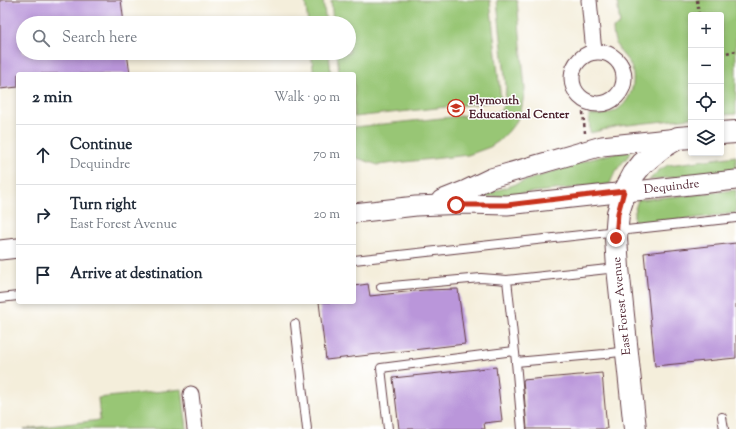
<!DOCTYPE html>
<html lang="en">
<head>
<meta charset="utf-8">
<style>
  :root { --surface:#fff; --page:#f2f2f3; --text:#1f2937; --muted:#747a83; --line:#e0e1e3 }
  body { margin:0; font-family:"Sorts Mill Goudy",serif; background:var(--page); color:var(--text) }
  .controls { position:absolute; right:12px; top:12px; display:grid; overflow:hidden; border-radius:4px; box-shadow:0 2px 6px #0003 }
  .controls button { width:36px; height:36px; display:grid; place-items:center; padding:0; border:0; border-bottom:1px solid var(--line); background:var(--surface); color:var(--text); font:20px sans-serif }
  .stop { position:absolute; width:12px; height:12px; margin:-9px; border:3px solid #c8321e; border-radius:50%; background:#fff }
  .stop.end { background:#c8321e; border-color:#fff; box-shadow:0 1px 4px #0008 }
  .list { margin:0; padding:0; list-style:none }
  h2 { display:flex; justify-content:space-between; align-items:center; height:52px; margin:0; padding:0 16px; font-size:17px }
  h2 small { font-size:13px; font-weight:400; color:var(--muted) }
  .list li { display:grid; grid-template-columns:26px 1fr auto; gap:12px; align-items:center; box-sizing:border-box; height:60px; padding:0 16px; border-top:1px solid var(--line) }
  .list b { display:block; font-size:15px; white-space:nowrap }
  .list p { margin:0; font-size:13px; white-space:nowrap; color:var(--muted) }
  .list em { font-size:13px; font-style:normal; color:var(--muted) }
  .icon { flex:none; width:22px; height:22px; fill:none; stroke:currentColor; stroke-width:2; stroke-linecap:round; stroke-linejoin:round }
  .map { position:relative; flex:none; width:736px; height:429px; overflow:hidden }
  .search { position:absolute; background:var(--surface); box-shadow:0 2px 6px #0003; left:16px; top:16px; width:340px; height:44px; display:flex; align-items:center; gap:10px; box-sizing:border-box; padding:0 14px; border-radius:22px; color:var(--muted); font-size:15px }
  .panel { position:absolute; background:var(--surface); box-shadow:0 2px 6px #0003; left:16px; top:72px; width:340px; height:232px; border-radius:4px }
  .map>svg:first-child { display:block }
</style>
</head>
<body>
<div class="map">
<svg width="736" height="429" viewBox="0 0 736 429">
  <rect width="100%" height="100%" fill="#fff"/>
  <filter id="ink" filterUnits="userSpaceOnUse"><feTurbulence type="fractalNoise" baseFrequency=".025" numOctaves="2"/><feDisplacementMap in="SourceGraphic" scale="8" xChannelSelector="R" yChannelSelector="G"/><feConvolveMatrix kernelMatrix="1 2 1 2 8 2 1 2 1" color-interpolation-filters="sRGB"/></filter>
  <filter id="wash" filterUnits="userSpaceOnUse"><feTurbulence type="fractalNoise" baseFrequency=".012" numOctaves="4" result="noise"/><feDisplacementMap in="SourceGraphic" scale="16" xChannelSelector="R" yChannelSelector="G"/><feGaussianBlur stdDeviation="0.9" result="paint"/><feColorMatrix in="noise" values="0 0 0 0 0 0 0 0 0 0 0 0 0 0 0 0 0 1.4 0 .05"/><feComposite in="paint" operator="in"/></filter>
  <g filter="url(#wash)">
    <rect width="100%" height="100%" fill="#f4eedb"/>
    <!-- green -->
    <g fill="#98c674" stroke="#717250">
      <path d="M 305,0 L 323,0 L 326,23 L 308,23 Z"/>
      <path d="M 331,0 L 490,0 L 501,101 L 354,117 L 354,74 L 339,74 L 337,53 L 349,53 L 349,23 L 333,23 Z"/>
      <path d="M 497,0 L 517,0 L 525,89 L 522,106 L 520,114 L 516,122 L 508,132 L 499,141 L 490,147 L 468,155 L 378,165 L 354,157 L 354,127 L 500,112 L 505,101 L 506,86 Z"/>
      <path d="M 617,0 L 736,0 L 736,114 L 721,115 L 721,15 L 691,15 L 691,118 L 619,126 L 590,133 L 589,115 C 597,115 605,115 613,112 C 631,104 638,81 630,64 C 626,57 620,53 617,46 C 614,40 613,34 613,28 L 620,25 Z"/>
      <path d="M 311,53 L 329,53 L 331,74 L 314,74 Z"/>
      <path d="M 631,151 L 631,153 C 622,163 614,171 610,184 L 479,198 L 480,196 L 588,160 L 614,153 Z"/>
      <path d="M 736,156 L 736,170 L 649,180 L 658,171 L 668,165 Z"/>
      <path d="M 736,190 L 736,213 L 634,226 L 634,212 L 638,200 Z"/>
      <path d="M 182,389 L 187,429 L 24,429 L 100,420 L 98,398 Z"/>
    </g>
    <g id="blocks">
      <!-- building -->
      <g fill="#ba96da">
        <path d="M 0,0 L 121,0 L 124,23 L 23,23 L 23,53 L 127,53 L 130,74 L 18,74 L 18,87 L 0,89 Z"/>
        <path d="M 736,243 L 736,358 L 655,366 L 644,253 Z"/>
        <path d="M 368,284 L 370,296 L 424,290 L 458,289 L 465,344 L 326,360 L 319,302 L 354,302 L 354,286 Z"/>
        <path d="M 496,367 L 502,421 L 484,423 L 485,429 L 399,429 L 393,378 Z"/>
        <path d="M 602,373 L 607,429 L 527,429 L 523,380 Z"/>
      </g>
    </g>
  </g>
  <g filter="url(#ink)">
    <use href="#blocks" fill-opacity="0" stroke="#643e45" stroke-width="1"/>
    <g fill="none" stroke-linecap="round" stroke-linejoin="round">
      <!-- service casing -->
      <g stroke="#643e45" stroke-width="10">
        <g id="service">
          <path d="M 354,260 L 736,218"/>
          <path d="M 617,268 L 507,280 L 516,362 L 604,354 L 626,351"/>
          <path d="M 381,287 L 481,278 L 507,280"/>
          <path d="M 0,298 L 18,296"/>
          <path d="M 295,324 L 307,429"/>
          <path d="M 516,362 L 522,429"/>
          <path d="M 722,417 L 724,429"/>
          <path d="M 388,429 L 381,368 L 514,351"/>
        </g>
      </g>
      <!-- minor casing -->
      <g stroke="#643e45" stroke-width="17">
        <g id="minor">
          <path d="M 589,0 L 594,52"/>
          <circle cx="598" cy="78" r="26"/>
          <path d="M 191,394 L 195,429"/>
        </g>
      </g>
      <!-- tertiary casing -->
      <g stroke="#643e45" stroke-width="21">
        <g id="tertiary">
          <path d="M 441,200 L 466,190 L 491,178 L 602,146 L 678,138"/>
          <path id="s1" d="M 354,213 L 416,206 L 466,204 L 507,205 L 736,180"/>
          <path d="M 0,250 L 18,248"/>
        </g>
      </g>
      <!-- secondary casing -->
      <g stroke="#643e45" stroke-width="24">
        <g id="secondary">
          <path d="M 721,133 L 736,132"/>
          <path d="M 635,429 L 618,268 L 616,238 L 618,213 L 625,191 L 634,174 L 642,164 L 661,148 L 678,138 L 691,137"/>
        </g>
      </g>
      <!-- path -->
      <g stroke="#643e45" stroke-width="2.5" stroke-dasharray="3 3" stroke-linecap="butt">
        <path d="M 697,0 L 699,15"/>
        <path d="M 721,54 L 736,51"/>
        <path d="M 585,133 L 583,112 L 586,101"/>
      </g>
      <!-- service -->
      <use href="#service" stroke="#fff" stroke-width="8"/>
      <!-- minor -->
      <use href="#minor" stroke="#fff" stroke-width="15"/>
      <!-- tertiary -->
      <use href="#tertiary" stroke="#fff" stroke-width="19"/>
      <!-- secondary -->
      <use href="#secondary" stroke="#fff" stroke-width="22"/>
    </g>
  </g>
  <g fill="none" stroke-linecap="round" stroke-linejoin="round" filter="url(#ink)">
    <!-- route -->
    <path stroke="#c8321e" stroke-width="5" d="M 456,205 L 507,205 L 624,191 L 618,213 L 616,238"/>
  </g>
  <!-- icons -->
  <defs>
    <g id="school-ring" transform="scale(0.9)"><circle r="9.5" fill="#fff" stroke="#c8321e" stroke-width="1.5"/><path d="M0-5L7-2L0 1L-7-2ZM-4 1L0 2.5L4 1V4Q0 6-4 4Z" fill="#c8321e"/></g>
  </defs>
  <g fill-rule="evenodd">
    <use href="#school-ring" x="456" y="108"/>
  </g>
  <g text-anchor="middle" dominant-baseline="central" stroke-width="3" stroke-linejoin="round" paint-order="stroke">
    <!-- poi labels -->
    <g font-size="12" font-weight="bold" fill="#4a1f2b" stroke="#fff" text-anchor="start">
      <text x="469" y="101">Plymouth<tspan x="469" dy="14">Educational Center</tspan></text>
    </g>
    <!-- street labels -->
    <g font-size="12" fill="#4a1f2b" stroke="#fff">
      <text stroke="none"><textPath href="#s1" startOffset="319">Dequindre</textPath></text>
      <text transform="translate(622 306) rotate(-96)">East Forest Avenue</text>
    </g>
  </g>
</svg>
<div class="controls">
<button>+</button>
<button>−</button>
<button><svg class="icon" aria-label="locate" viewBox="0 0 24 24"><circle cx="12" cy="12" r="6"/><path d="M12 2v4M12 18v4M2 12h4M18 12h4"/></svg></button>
<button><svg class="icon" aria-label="layers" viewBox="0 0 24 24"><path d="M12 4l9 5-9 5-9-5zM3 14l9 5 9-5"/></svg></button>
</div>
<div class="stop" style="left:456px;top:205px"></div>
<div class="stop end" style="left:616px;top:238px"></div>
<div class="search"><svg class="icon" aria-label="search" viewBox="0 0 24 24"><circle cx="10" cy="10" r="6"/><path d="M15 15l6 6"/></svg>Search here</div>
<section class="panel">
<h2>2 min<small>Walk · 90 m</small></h2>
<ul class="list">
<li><svg class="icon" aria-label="ahead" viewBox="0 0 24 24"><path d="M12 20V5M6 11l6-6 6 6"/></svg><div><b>Continue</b><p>Dequindre</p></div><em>70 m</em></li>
<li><svg class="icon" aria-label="right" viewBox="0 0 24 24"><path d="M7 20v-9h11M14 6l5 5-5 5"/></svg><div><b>Turn right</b><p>East Forest Avenue</p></div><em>20 m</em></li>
<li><svg class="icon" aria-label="arrive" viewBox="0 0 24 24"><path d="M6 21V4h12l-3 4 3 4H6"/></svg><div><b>Arrive at destination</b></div></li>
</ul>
</section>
</div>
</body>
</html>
